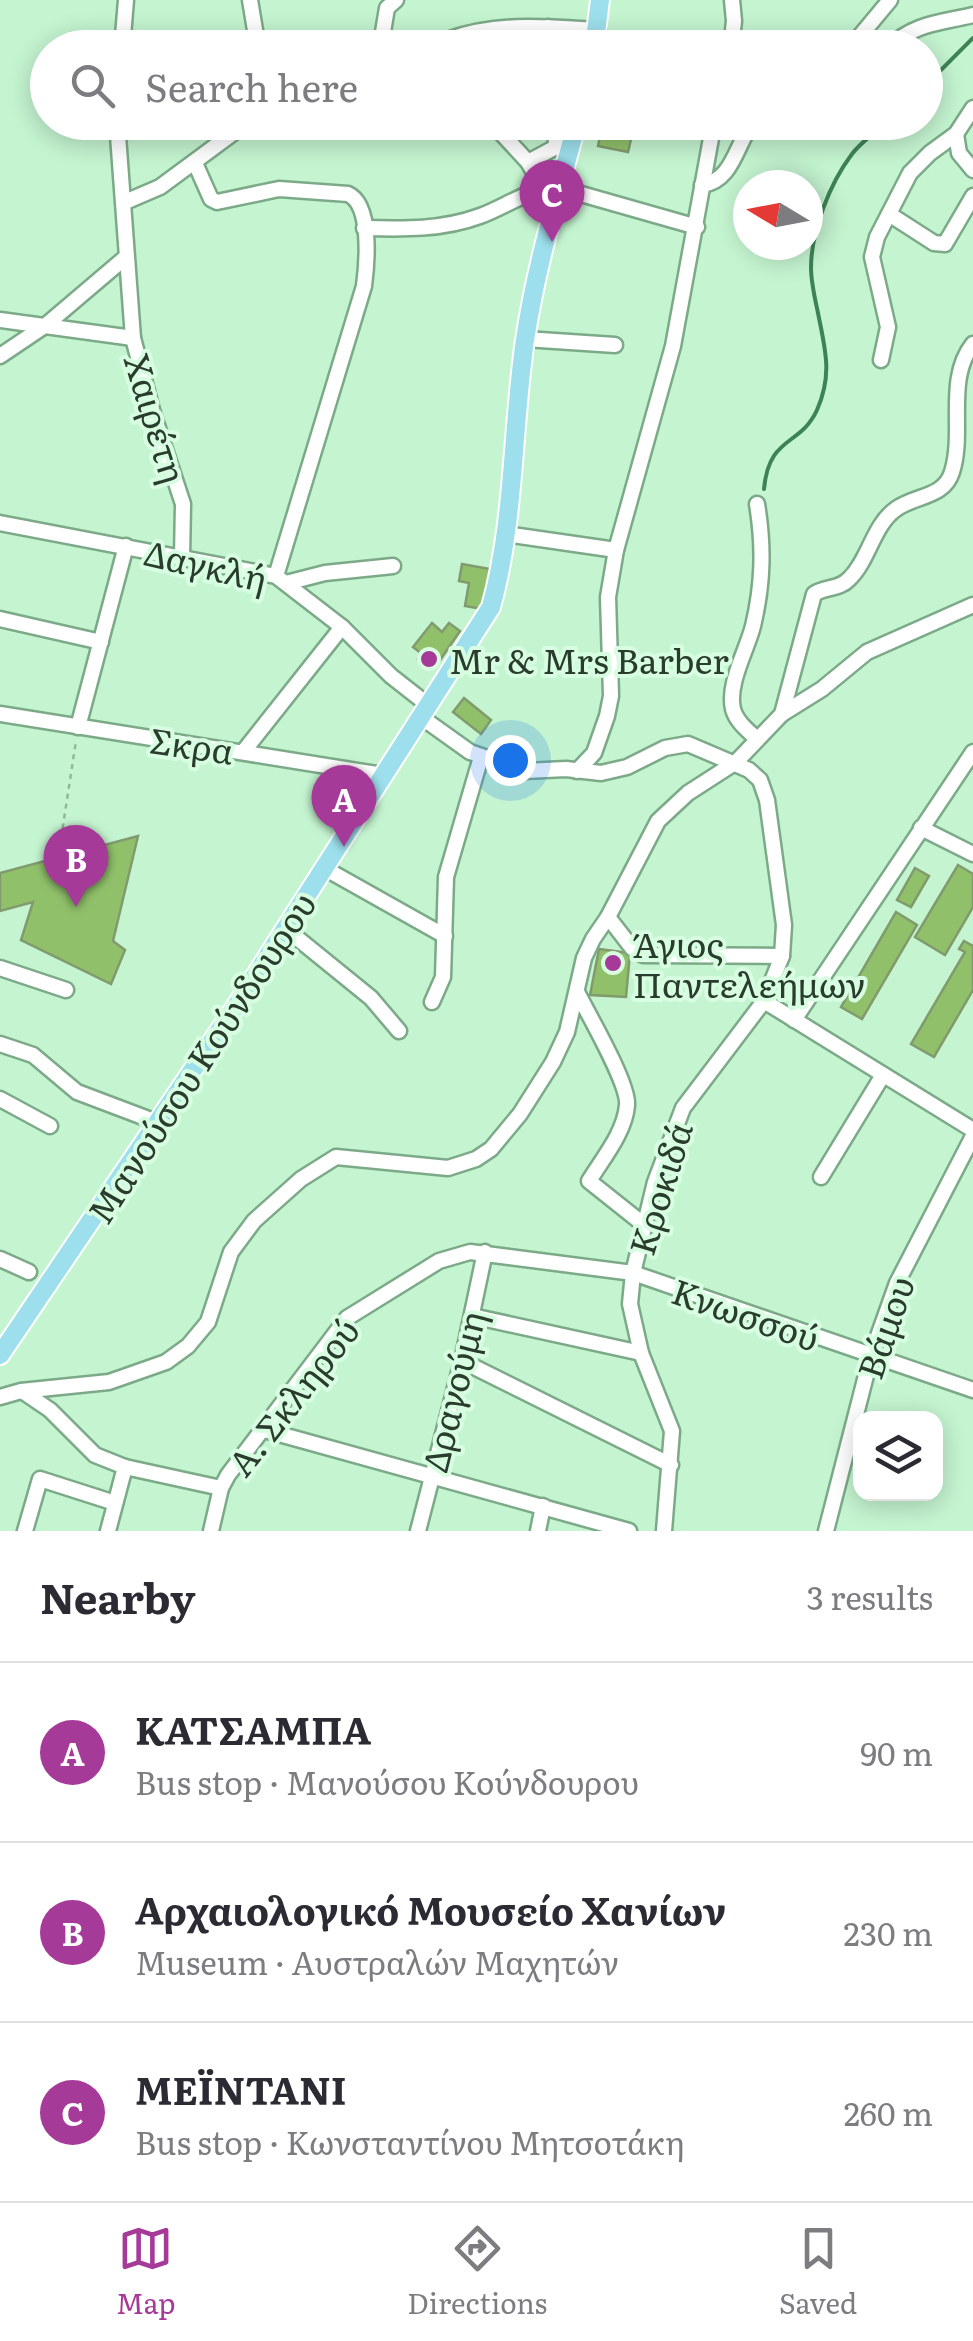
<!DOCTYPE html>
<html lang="en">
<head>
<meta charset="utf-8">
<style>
  :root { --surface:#fff; --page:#f2f2f3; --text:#2b2b33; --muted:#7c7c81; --line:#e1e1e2; --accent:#a63a99 }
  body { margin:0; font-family:Literata,serif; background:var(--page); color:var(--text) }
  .controls { position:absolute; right:30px; bottom:30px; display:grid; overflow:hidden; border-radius:20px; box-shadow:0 5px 25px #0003 }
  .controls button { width:90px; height:90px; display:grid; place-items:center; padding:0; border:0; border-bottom:2px solid var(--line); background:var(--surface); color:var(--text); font:50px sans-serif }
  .compass { position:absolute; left:733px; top:170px; width:90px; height:90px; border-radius:50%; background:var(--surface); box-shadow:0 5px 25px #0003; rotate:280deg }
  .you { position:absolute; left:510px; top:760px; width:35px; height:35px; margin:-25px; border:8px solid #fff; border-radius:50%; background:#1a73e8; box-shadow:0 0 0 15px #1a73e833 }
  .badge { display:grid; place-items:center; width:65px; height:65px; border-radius:50%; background:var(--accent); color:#fff; font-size:32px; font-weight:700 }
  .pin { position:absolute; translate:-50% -82px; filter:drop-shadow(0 2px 5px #0008) }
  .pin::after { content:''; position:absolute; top:52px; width:35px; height:30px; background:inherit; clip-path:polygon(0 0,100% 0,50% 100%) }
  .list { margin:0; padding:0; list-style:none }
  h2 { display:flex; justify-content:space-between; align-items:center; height:130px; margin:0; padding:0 40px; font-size:42px }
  h2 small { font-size:32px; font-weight:400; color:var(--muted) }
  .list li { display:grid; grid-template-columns:65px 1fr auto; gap:30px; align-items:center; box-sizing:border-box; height:180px; padding:0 40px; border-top:2px solid var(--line) }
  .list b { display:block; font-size:38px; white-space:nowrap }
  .list p { margin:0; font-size:32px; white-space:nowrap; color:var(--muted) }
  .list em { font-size:32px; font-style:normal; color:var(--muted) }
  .icon { flex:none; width:55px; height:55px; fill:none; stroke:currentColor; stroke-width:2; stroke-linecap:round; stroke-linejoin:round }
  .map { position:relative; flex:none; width:973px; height:1531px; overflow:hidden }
  .search { position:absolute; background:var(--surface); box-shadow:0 5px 25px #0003; left:30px; right:30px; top:30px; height:110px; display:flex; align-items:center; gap:25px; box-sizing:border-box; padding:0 35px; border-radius:55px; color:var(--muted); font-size:38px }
  .sheet { height:670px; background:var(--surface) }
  nav { display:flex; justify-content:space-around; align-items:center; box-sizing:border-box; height:140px; border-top:2px solid var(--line); background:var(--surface); font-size:28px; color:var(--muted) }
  nav a { display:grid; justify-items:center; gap:5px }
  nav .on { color:var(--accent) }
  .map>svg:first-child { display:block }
</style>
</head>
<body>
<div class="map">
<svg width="973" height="1531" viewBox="0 0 973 1531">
  <rect width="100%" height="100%" fill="#c4f4d0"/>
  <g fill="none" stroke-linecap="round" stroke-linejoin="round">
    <!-- stream -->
    <g stroke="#3d8455" stroke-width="4">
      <path d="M 926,85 L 973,38"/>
      <path d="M 764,489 C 769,435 800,447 817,410 C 833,374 825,349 818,313 C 815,299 811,282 811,268 C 811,231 830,183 852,154 C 861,142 875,133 886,122"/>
    </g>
  </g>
  <!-- building -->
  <g fill="#90c16a" stroke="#819a6e" stroke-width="2.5">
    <path d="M 603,122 L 635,122 L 628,152 L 598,146 Z"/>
    <path d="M 462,564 L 495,570 L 488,610 L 465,606 L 469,583 L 459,581 Z"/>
    <path d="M 432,623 L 442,632 L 449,623 L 460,631 L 436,666 L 431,663 L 428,667 L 418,659 L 422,654 L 413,647 Z"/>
    <path d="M 464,698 L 491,720 L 481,734 L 453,712 Z"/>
    <path d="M 138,836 L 113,941 L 125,950 L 111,984 L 21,940 L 33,902 L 0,911 L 0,873 Z"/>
    <path d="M 958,865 L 973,874 L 973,907 L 945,955 L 915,937 Z"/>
    <path d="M 915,868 L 929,876 L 911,907 L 897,900 Z"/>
    <path d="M 896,912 L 917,925 L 862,1019 L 841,1007 Z"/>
    <path d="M 964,941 L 973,946 L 973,990 L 934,1057 L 911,1044 L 965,952 L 959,949 Z"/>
    <path d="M 599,949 L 630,953 L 626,997 L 590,995 Z"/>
  </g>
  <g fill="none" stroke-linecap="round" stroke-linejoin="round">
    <!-- minor casing -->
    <g stroke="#7caa88" stroke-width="19">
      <g id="minor">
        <path d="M 250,0 L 258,48"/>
        <path d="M 548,27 L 550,48"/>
        <path d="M 382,38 L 387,8 L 396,0"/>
        <path d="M 122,48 L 126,0"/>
        <path d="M 354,48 L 382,38 L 388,48"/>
        <path d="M 446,48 L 450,39 C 498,22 547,27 598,30"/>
        <path d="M 731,48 L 734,21 L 732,0"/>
        <path d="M 850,48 L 890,0"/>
        <path d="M 889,48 C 913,23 941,23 973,15"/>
        <path d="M 117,122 L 133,338 L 152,410 L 183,504 L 182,558"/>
        <path d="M 491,122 L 528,162 L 543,188"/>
        <path d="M 956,134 L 959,153 L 973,170"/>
        <path d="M 528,162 L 556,147 L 555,122"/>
        <path d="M 195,163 L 211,199 L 217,202 L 279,189 L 348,194 C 372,205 367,263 364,286 L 276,576"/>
        <path d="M 702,185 C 733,181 736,144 753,122"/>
        <path d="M 125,202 L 160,187 L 248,122"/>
        <path d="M 889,214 L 934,243 L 945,244 L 973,196"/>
        <path d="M 364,228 C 404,229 442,230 480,216 C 507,206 531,187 560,188 L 697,227"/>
        <path d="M 0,320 L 133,338"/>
        <path d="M 525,339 L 615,345"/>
        <path d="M 0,356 L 46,325 L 126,257"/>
        <path d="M 881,360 L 888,327 L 872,257 L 877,237 L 910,173 L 930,153 L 956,134 L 973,108"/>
        <path d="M 0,523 L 276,576 L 342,627 L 391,676 L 428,705"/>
        <path d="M 505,534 L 616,550"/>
        <path d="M 286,583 L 325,573 L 393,566"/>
        <path d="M 0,619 L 101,642"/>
        <path d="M 0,714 L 383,775"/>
        <path d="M 782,714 L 814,594 C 826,586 839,590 849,579 C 869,560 873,525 896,509 C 915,495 944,498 952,472 C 965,431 945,379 973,344"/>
        <path d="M 421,717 L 470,752 L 525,771 L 566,769 L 601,773 L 627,767 L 665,748 L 688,744 L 749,770 L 760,780 L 767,800 L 784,925 L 782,956 L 764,1001 L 683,1108 L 655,1182 L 633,1273 L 630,1304 L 641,1353 L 672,1431 L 664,1531"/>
        <path d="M 78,727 L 126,546"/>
        <path d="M 757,739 C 747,730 736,721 733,709 C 727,684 747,650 753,626 C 763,584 764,547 757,504"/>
        <path d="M 243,752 L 342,627"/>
        <path d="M 577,771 L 594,753 L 607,716 L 611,696 L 608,597 L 616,550 L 673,346 L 714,122"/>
        <path d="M 921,828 L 973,854"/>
        <path d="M 324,868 L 445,936"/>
        <path d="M 608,917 L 632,948 L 643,955 L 782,956"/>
        <path d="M 286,929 L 371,998 L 399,1031"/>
        <path d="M 0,968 L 66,990"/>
        <path d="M 577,992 C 588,1014 629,1084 627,1105 C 625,1132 603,1158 589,1181 L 643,1224"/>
        <path d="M 764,1001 L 973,1130"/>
        <path d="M 432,1002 L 443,977 L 446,877 L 481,757"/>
        <path d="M 794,1020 L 973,752"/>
        <path d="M 0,1044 L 33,1055 L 77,1092 L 159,1123"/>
        <path d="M 0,1099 L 50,1126"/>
        <path d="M 821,1177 L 883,1075"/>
        <path d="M 0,1259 L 29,1272"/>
        <path d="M 472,1316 L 641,1353"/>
        <path d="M 462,1361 L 671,1465"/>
        <path d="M 22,1391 L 50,1410 L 95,1455 L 125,1467 L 221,1488"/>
        <path d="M 0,1397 L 21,1391 L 109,1382 L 166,1362 L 188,1346 L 208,1322 L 231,1252 L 254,1221 L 301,1179 L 336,1157 L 448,1168 L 476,1159 L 491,1149 L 520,1114 L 553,1062 L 567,1032 L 584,958 L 593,939 L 608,917 L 658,821 L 688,793 L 736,762 L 782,714 L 822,689 L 867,652 L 973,605"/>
        <path d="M 261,1429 L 629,1531"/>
        <path d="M 25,1531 L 40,1479 L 115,1503"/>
        <path d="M 108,1531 L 125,1467"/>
        <path d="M 211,1531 L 221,1488 L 228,1475 L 347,1318 L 439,1261 L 470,1252 L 633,1273 L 973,1390"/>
        <path d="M 418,1531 L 462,1361 L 485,1252"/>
        <path d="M 538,1531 L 543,1506"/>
        <path d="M 826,1531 L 871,1356 L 897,1283 L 973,1136"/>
      </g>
    </g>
    <!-- major casing -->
    <g stroke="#fff" stroke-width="22">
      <g id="major">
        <path d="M 594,48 L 600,0"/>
        <path d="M 0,1355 L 234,1009 L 491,607 C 515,521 512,428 525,340 C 536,266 558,194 577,122"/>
      </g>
    </g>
    <!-- path -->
    <path stroke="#92b89b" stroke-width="2.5" stroke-dasharray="5 5" stroke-linecap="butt" d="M 58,858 L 76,741"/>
    <!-- minor -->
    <use href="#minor" stroke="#fff" stroke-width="14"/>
    <!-- major -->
    <use href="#major" stroke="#9ddfec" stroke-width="18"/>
  </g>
  <!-- markers -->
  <g fill="#a63a99" stroke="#d8fee1" stroke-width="4">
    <circle cx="429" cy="659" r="10"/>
    <circle cx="613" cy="963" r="10"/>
  </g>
  <g text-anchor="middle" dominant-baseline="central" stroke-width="8" stroke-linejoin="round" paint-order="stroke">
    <!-- street labels -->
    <g font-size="35" fill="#293c2e" stroke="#d8fee1">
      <text transform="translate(157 418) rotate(73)">Χαιρέτη</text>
      <text transform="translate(206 564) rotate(13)">Δαγκλή</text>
      <text transform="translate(192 744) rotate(8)">Σκρα</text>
      <text transform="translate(200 1057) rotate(-57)">Μανούσου Κούνδουρου</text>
      <text transform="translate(659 1188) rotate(-73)">Κροκιδά</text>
      <text transform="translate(746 1313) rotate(19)">Κνωσσού</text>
      <text transform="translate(884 1327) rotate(-71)">Βάμου</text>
      <text transform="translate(452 1391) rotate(-76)">Δραγούμη</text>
      <text transform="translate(292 1396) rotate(-52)">Α. Σκληρού</text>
    </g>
    <!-- poi labels -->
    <g font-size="35" fill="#293c2e" stroke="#d8fee1" text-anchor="start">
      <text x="449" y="659">Mr &amp; Mrs Barber</text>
      <text x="633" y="943">Άγιος<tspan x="633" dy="40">Παντελεήμων</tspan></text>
    </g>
  </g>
</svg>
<div class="controls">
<button><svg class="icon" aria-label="layers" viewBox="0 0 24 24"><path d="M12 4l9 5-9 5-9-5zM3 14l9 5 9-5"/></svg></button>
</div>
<svg class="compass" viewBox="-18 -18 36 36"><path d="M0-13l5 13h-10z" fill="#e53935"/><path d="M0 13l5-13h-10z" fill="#7c7c81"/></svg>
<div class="you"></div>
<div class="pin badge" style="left:344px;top:847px">A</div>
<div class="pin badge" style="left:76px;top:907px">B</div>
<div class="pin badge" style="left:552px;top:242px">C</div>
<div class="search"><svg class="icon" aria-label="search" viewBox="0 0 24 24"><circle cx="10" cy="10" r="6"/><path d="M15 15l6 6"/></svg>Search here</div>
</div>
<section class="sheet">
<h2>Nearby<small>3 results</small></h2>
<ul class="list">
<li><span class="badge">A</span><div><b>ΚΑΤΣΑΜΠΑ</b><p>Bus stop · Μανούσου Κούνδουρου</p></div><em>90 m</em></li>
<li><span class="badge">B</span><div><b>Αρχαιολογικό Μουσείο Χανίων</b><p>Museum · Αυστραλών Μαχητών</p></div><em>230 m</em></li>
<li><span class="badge">C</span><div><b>ΜΕΪΝΤΑΝΙ</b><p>Bus stop · Κωνσταντίνου Μητσοτάκη</p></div><em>260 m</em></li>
</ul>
</section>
<nav>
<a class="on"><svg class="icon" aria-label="map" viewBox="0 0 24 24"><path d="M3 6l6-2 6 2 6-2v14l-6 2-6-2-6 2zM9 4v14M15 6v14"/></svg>Map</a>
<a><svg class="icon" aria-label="directions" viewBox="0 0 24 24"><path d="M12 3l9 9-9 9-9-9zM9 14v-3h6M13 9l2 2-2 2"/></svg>Directions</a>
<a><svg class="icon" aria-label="saved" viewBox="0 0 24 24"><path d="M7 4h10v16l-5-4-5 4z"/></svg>Saved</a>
</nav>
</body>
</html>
